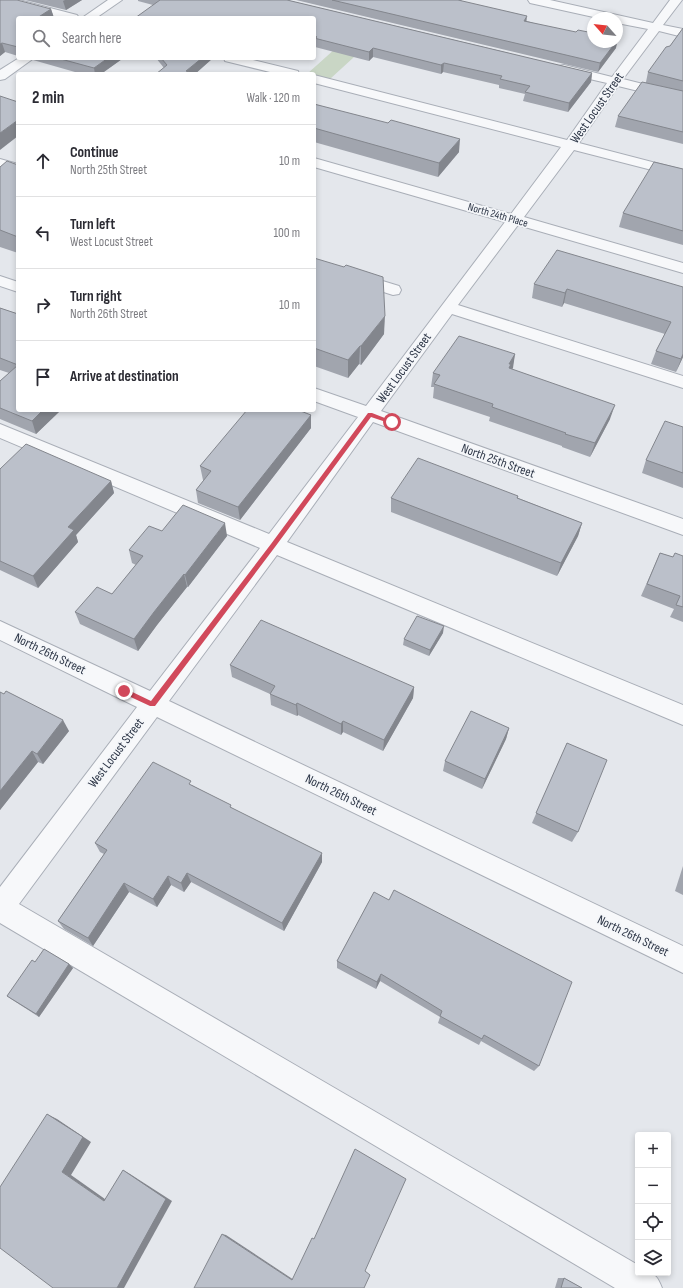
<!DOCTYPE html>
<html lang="en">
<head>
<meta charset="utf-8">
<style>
  :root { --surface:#fff; --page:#f2f2f3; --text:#2b2b33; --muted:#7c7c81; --line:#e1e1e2 }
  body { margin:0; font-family:"Sofia Sans Condensed",sans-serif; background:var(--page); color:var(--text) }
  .controls { position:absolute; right:12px; bottom:12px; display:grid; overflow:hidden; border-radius:4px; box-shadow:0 2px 6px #0003 }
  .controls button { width:36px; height:36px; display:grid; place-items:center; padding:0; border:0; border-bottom:1px solid var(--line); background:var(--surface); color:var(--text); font:20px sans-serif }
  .compass { position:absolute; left:587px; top:12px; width:36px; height:36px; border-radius:50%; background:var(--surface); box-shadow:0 2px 6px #0003; rotate:297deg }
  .stop { position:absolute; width:12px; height:12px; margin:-9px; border:3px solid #d1495b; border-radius:50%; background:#fff }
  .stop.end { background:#d1495b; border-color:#fff; box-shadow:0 1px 4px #0008 }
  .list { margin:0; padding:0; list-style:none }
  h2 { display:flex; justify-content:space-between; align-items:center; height:52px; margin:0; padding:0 16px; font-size:17px }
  h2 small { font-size:13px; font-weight:400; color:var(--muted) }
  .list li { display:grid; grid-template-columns:26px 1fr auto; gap:12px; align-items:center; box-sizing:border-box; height:72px; padding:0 16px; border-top:1px solid var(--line) }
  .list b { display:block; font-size:15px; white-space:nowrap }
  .list p { margin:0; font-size:13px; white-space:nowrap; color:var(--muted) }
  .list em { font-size:13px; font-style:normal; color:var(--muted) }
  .icon { flex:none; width:22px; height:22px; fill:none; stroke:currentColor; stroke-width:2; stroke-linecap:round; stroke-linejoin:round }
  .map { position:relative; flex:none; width:683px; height:1288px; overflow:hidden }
  .search { position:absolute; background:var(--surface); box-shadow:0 2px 6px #0003; left:16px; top:16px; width:300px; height:44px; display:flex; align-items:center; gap:10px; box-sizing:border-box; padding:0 14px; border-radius:4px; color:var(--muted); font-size:15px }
  .panel { position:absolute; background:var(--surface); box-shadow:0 2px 6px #0003; left:16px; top:72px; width:300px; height:340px; border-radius:4px }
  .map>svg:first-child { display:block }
</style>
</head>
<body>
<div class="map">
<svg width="683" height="1288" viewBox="0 0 683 1288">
  <rect width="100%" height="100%" fill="#e4e7ec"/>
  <!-- green -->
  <path fill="#c9d6c5" d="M 355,31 L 377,36 L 330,79 L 314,76 L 314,74 L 307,74 Z"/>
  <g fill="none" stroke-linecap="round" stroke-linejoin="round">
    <!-- minor casing -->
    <g stroke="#a9aeb7" stroke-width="2">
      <g id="minor">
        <path d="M 0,0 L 19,0 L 77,15 L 79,18 L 59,18 L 1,3 Z"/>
        <path d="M 108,0 L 122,0 L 96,18 L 82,18 Z"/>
        <path d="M 528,0 L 550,0 L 653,23 L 670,0 L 682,0 L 663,25 L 683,29 L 683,37 L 659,31 L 623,79 L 683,94 L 683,102 L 618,86 L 579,143 L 683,170 L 683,178 L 574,150 L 524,217 L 683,263 L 683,273 L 518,225 L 458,305 L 683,376 L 683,388 L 452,314 L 381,411 L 683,519 L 683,535 L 373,422 L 287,542 L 683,705 L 683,725 L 277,555 L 169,701 L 683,946 L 683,973 L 157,717 L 19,904 L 638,1265 L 638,1273 C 654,1273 656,1273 662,1288 L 615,1288 L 0,923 L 0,887 L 137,707 L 0,640 L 0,621 L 150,691 L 260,548 L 0,438 L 0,424 L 269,534 L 358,417 L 314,401 L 314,388 L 366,406 L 505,222 L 314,167 L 314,158 L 511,214 L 561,147 L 314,83 L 314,75 L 567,140 L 607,83 L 559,72 L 558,69 L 559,66 L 564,65 L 612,77 L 648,29 L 617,23 L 617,18 L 598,18 L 530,3 Z"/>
        <path d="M 19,58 L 34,58 L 5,79 L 0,80 L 0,70 Z"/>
        <path d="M 224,58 L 245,58 L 298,71 L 299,74 L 278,74 L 225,61 Z"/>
        <path d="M 0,159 L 18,164 L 18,173 L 0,168 Z"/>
        <path d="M 314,260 L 399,286 L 401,290 L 399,294 L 393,295 L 314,270 Z"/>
        <path d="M 0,276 L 18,282 L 18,292 L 0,286 Z"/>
      </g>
    </g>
    <!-- minor -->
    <use href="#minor" fill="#f7f8fa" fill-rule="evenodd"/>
  </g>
  <!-- wall -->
  <g fill="#a1a5ae">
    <path d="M 0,0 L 51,9 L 54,18 L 18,18 L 18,56 L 5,52 L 0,56 Z"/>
    <path d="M 25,0 L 82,0 L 66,10 Z"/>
    <path d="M 138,0 L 287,0 L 592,73 L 591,82 L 568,112 L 523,101 L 525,94 L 499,88 L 499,85 L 443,72 L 441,74 L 373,57 L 369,61 L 315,47 L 315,45 L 314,45 L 314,18 L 153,5 L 138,1 Z"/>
    <path d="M 296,0 L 462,0 L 461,1 L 527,21 L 616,48 L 598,72 Z"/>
    <path d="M 683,28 L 683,144 L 615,127 L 618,116 L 646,82 L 648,72 L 670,46 Z"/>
    <path d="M 33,58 L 121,58 L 122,59 L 101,74 L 82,74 L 33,60 Z"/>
    <path d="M 156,58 L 213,58 L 195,74 L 164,68 Z"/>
    <path d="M 314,104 L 459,152 L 438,177 L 314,142 Z"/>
    <path d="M 18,165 L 18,253 L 0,247 L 0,167 Z"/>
    <path d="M 683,169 L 683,245 L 619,227 L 623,213 Z"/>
    <path d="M 314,258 L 384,334 L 361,365 L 359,364 L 348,378 L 314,366 Z"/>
    <path d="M 534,284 L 683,287 L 683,357 L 676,372 L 651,364 L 656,351 L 665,334 L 564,303 L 562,307 L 532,298 Z"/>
    <path d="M 0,308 L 18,314 L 18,410 L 61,410 L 36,434 L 0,419 L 0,381 L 9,373 L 0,370 Z"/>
    <path d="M 515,354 L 512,369 L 610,419 L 590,457 L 562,447 L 562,446 L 489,421 L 490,417 L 433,398 L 434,387 L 431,387 L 433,373 Z"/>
    <path d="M 311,415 L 311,428 L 240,520 L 198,503 L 196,490 L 204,480 L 203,480 L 200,466 Z"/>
    <path d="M 683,427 L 683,488 L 642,473 L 646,460 Z"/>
    <path d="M 0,469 L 111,481 L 114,493 L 76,535 L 78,542 L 38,588 L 0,570 Z"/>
    <path d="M 518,496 L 518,498 L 582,523 L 578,536 L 557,576 L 391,512 L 391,498 Z"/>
    <path d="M 162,531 L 227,536 L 188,587 L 187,587 L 157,625 L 138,651 L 80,624 L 75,612 L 112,594 L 136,565 L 132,563 L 129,550 Z"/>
    <path d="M 660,553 L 673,557 L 683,556 L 683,622 L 670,617 L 674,609 L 641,596 Z"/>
    <path d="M 443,633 L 429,656 L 403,645 L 404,639 Z"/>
    <path d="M 230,665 L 414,687 L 413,698 L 383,751 L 343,732 L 341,735 L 298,715 L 297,716 L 271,705 L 270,694 L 232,677 Z"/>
    <path d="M 0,692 L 69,731 L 43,764 L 38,762 L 0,810 Z"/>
    <path d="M 509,728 L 506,739 L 482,789 L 443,771 L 445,761 Z"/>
    <path d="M 567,743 L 578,832 L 572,842 L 532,823 Z"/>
    <path d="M 192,785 L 232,808 L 322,862 L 284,931 L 191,882 L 184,892 L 171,885 L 157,907 L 129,892 L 93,946 L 64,929 L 58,921 L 104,854 L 100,852 L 95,843 Z"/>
    <path d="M 683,866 L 683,895 L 675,891 Z"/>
    <path d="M 374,892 L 539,1066 L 534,1071 L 481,1041 L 479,1045 L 438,1023 L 440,1017 L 380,981 L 376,989 L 337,968 L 337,961 Z"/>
    <path d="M 35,962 L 69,964 L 73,968 L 39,1017 L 11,999 L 7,996 Z"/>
    <path d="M 558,1278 L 564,1278 L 582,1288 L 555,1288 Z"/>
  </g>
  <!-- shaded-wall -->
  <g fill="#83868d">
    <path d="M 65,0 L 82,0 L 66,10 L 63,1 Z"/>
    <path d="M 51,9 L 54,18 L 37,18 Z"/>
    <path d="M 527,16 L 526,25 L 524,21 Z"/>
    <path d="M 618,39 L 616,48 L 598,72 L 600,63 L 616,42 L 617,42 L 617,40 Z"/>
    <path d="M 2,43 L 5,52 L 0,56 L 0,44 Z"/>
    <path d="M 373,48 L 373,57 L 369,61 L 369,52 Z"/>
    <path d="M 108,58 L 121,58 L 122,59 L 101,74 L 95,74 L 94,68 Z"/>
    <path d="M 202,58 L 213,58 L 195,74 L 186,71 Z"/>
    <path d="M 444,63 L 443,72 L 441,74 L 441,65 Z"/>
    <path d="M 592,73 L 591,82 L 568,112 L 569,103 Z"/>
    <path d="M 18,120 L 18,136 L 0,150 L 0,133 Z"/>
    <path d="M 460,139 L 459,152 L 438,177 L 439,163 Z"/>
    <path d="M 567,289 L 564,303 L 562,307 L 565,293 Z"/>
    <path d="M 385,316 L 384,334 L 361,365 L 361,346 Z"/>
    <path d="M 360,346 L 359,364 L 348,378 L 348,360 Z"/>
    <path d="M 515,354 L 513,368 L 510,372 L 509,378 L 509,364 Z"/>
    <path d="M 683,354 L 683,357 L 676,372 L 681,359 Z"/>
    <path d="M 615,405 L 610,419 L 590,457 L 595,443 Z"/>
    <path d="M 43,410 L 61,410 L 36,434 L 32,421 Z"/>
    <path d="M 311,415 L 311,428 L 240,520 L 238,507 Z"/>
    <path d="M 111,481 L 114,493 L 76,535 L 78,542 L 38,588 L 33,576 L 68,527 Z"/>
    <path d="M 225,523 L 227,536 L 188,587 L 185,575 Z"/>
    <path d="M 582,523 L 578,536 L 557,576 L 561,563 Z"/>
    <path d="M 184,574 L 187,587 L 157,625 L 138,651 L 134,639 L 154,612 Z"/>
    <path d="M 444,626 L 443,633 L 429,656 L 430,650 Z"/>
    <path d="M 414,687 L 413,698 L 383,751 L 384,740 Z"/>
    <path d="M 297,703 L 298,715 L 297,716 L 296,705 Z"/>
    <path d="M 63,720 L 69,731 L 43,764 L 37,754 Z"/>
    <path d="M 343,721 L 343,732 L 341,735 L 341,724 Z"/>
    <path d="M 509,728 L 506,739 L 482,789 L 485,779 Z"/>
    <path d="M 32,751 L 38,762 L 0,810 L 0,791 Z"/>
    <path d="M 322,853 L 322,862 L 284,931 L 282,923 Z"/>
    <path d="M 187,873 L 191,882 L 184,892 L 181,883 Z"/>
    <path d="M 168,876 L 171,885 L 157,907 L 153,899 Z"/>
    <path d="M 124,883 L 129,892 L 93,946 L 88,938 Z"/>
    <path d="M 69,964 L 73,968 L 39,1017 L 36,1014 Z"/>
    <path d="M 381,974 L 380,981 L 376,989 L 377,982 Z"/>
    <path d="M 47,1114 L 57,1119 L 91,1142 L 71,1175 L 112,1204 L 104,1201 L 62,1172 Z"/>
    <path d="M 123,1170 L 130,1174 L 172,1201 L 124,1288 L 117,1288 Z"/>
    <path d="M 222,1234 L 226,1235 L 294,1280 L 292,1280 Z"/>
  </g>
  <!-- building -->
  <g fill="#bbc0ca" stroke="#83868d">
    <path d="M 0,0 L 17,0 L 51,9 L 37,18 L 18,18 L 18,47 L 2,43 L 0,44 Z"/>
    <path d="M 160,0 L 287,0 L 592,73 L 569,103 L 525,92 L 530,86 L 500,79 L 502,76 L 444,63 L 441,65 L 373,48 L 369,52 L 314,38 L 317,37 L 314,36 L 314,18 L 135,18 Z"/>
    <path d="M 332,0 L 458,0 L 527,16 L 524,21 L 576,32 L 578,30 L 593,33 L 593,42 L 616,42 L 600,63 Z"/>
    <path d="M 683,28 L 683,81 L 648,72 L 666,47 L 670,46 Z"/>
    <path d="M 57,58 L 108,58 L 94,68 Z"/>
    <path d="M 161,58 L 202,58 L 186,71 L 194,74 L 156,74 L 167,65 Z"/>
    <path d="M 642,82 L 683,91 L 683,132 L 618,116 Z"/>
    <path d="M 0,96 L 18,102 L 18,120 L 0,133 Z"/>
    <path d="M 314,104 L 388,123 L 391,120 L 460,139 L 439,163 L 314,128 Z"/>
    <path d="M 7,161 L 18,165 L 18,237 L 0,230 L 0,167 Z"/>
    <path d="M 654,162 L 683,169 L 683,231 L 623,213 Z"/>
    <path d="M 557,250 L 683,287 L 683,354 L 681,359 L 656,351 L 671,322 L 567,289 L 565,293 L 534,284 Z"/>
    <path d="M 314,258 L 344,267 L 346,265 L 383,277 L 385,316 L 361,346 L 360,346 L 348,360 L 314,348 Z"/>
    <path d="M 0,308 L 18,314 L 18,410 L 43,410 L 32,421 L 0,408 L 0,381 L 18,365 L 0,358 Z"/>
    <path d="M 459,336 L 515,354 L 509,364 L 511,364 L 509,368 L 615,405 L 595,443 L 565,434 L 566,433 L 492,407 L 493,404 L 434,384 L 440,375 L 433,373 Z"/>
    <path d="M 247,410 L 298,410 L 311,415 L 238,507 L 196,490 L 211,471 L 200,466 Z"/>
    <path d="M 665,421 L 683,427 L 683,473 L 646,460 Z"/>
    <path d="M 26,444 L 111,481 L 68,527 L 74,530 L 33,576 L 0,561 L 0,469 Z"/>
    <path d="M 418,458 L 518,496 L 517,498 L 582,523 L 561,563 L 391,498 Z"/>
    <path d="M 183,505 L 225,523 L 185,575 L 184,574 L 154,612 L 134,639 L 75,612 L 97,587 L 112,594 L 143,556 L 129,550 L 149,526 L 162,531 Z"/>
    <path d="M 660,553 L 673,557 L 675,553 L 683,556 L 683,607 L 676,605 L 680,596 L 647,584 Z"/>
    <path d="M 417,616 L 444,626 L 430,650 L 404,639 Z"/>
    <path d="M 261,620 L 414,687 L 384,740 L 343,721 L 341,724 L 297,703 L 296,705 L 270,694 L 275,686 L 230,665 Z"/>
    <path d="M 6,691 L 63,720 L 37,754 L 32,751 L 0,791 L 0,692 L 4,694 Z"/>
    <path d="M 471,711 L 509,728 L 485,779 L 445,761 Z"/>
    <path d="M 567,743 L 607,760 L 578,832 L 536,813 Z"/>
    <path d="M 153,762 L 191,781 L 189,784 L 231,805 L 230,807 L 322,853 L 282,923 L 187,873 L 181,883 L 168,876 L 153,899 L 124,883 L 88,938 L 58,921 L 107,850 L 95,843 Z"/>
    <path d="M 394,890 L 572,982 L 539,1066 L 484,1035 L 482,1039 L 440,1016 L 442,1011 L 381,974 L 377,982 L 337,961 L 374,892 L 389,900 Z"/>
    <path d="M 44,949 L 69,964 L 36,1014 L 7,996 L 32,960 L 35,962 Z"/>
    <path d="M 47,1114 L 83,1137 L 62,1172 L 104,1201 L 123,1170 L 166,1199 L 117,1288 L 53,1288 L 0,1248 L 0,1187 Z"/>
    <path d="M 355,1149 L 406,1179 L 365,1271 L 370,1275 L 364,1288 L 194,1288 L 222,1234 L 292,1280 L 312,1238 L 314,1239 Z"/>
    <path d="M 564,1278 L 582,1288 L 561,1288 Z"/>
  </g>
  <!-- route -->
  <path fill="#d1495b" d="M 368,413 L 372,413 L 395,422 L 392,424 L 371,417 L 275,547 L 155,706 L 150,706 L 122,693 L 122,689 L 124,688 L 151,701 L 271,544 Z"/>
  <g text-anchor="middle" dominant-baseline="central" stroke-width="3.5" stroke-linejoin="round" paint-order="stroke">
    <!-- far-street labels -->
    <g font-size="11" fill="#2b3445" stroke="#f4f6f9">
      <text transform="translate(498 215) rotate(16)">North 24th Place</text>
    </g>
    <!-- street labels -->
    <g font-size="13" fill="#2b3445" stroke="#f4f6f9">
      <text transform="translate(597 108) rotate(-55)">West Locust Street</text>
      <text transform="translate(404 368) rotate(-54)">West Locust Street</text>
      <text transform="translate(498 461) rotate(20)">North 25th Street</text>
      <text transform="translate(50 654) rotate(26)">North 26th Street</text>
      <text transform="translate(116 753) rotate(-53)">West Locust Street</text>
      <text transform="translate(341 795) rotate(26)">North 26th Street</text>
      <text transform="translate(633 936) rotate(26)">North 26th Street</text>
    </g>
  </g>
</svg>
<div class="controls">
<button>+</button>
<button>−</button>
<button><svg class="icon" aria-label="locate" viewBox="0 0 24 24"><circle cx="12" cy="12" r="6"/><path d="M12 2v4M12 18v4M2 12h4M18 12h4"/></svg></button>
<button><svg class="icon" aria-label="layers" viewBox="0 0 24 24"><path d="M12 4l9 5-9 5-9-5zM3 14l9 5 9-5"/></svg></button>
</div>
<svg class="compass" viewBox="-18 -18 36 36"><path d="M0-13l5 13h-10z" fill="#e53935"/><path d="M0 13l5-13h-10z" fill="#7c7c81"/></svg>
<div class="stop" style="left:392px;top:422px"></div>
<div class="stop end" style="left:124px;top:691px"></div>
<div class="search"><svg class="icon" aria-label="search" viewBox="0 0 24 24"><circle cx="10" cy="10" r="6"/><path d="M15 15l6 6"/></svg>Search here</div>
<section class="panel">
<h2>2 min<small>Walk · 120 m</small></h2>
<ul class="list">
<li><svg class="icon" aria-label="ahead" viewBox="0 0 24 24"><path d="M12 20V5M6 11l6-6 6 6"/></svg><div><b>Continue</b><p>North 25th Street</p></div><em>10 m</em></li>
<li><svg class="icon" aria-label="left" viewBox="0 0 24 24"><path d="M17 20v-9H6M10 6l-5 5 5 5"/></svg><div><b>Turn left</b><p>West Locust Street</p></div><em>100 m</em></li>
<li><svg class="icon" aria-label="right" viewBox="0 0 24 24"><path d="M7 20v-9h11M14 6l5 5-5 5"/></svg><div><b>Turn right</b><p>North 26th Street</p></div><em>10 m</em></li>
<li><svg class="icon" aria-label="arrive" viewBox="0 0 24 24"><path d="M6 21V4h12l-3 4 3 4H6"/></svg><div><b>Arrive at destination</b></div></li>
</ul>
</section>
</div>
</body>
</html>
